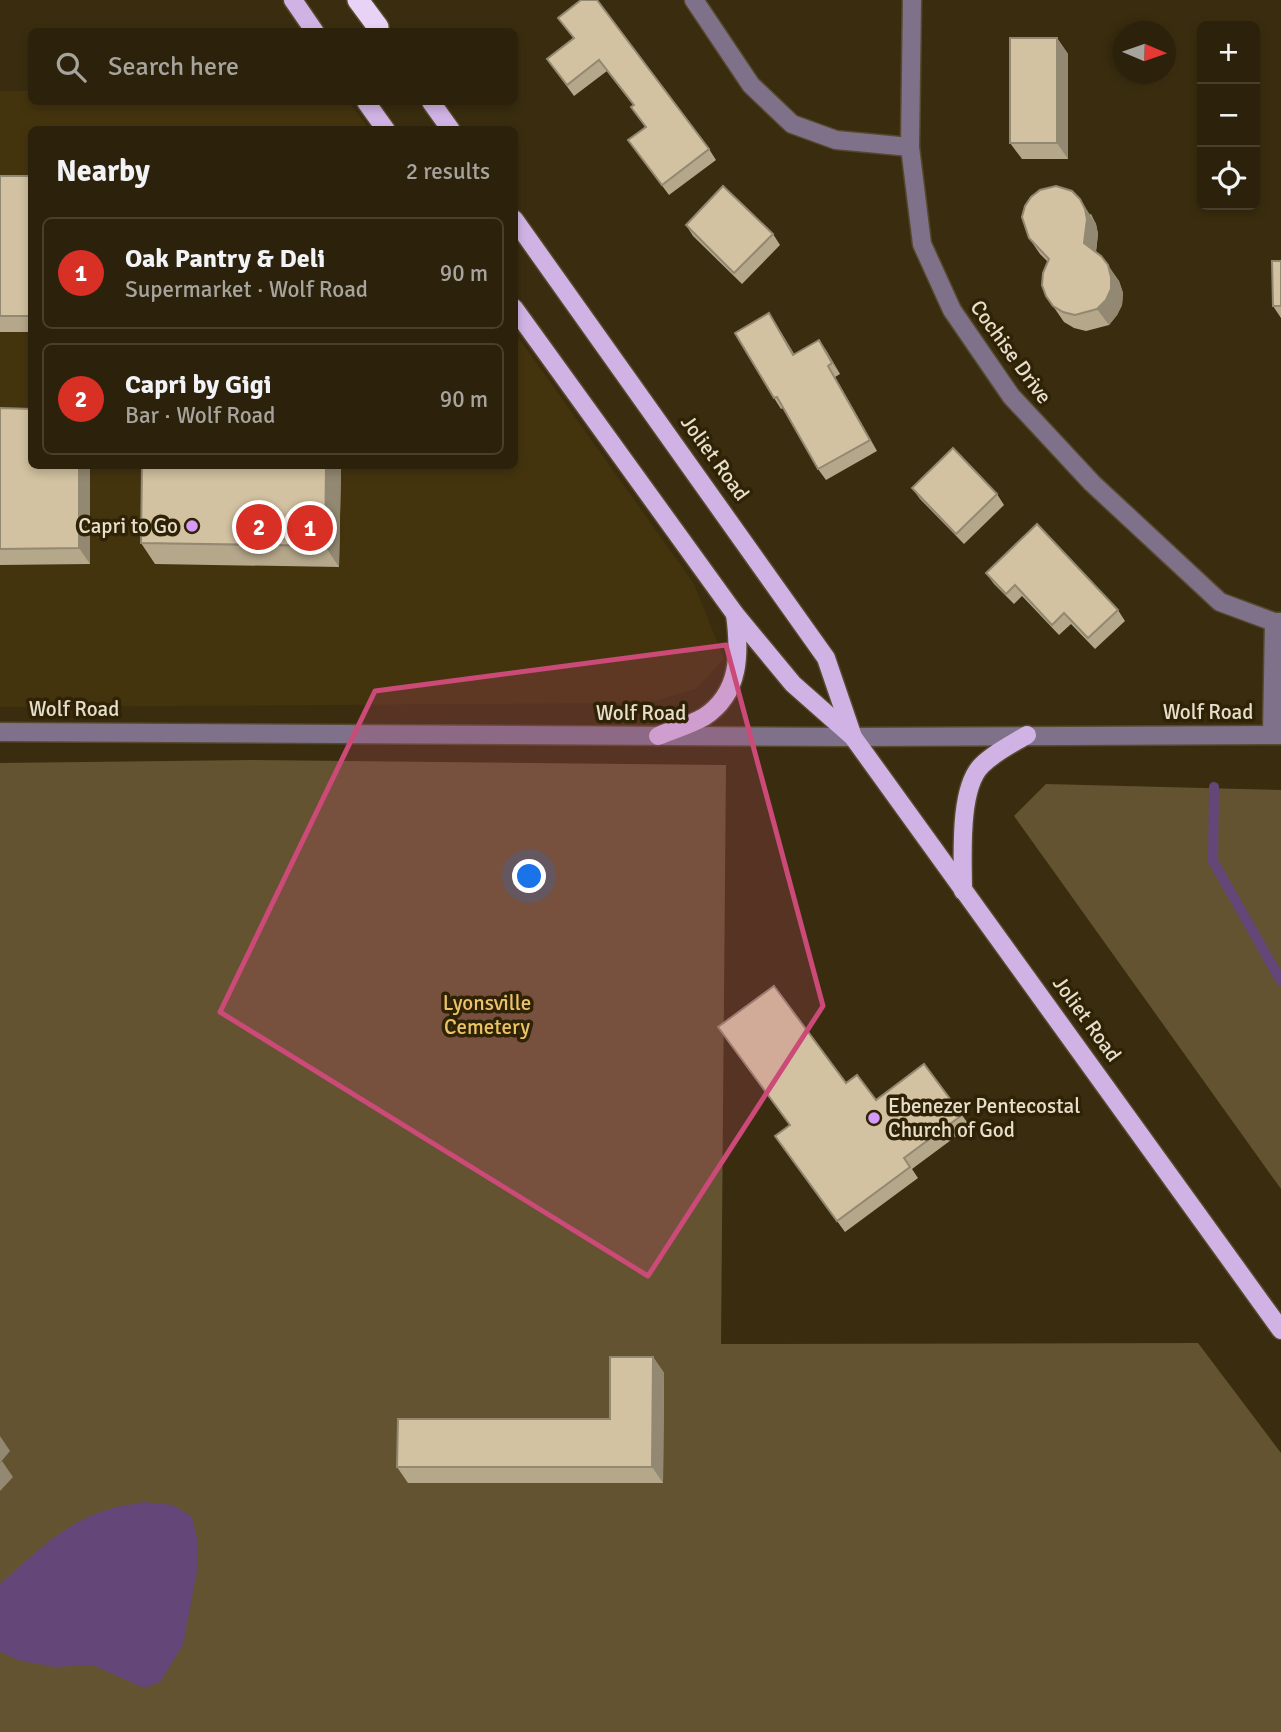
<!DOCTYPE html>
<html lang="en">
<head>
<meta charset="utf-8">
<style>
  :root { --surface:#2c220b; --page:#382f19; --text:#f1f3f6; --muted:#a6a49d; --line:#483f2c; --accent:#d93025 }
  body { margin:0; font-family:Signika,sans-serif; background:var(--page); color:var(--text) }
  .controls { position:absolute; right:21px; top:21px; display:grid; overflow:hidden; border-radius:10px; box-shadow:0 4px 10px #0003 }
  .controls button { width:63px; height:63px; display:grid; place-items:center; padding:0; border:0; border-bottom:2px solid var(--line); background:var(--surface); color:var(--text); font:35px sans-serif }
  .compass { position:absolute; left:1113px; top:21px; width:63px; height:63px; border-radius:50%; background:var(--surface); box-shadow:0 4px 10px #0003; rotate:92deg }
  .you { position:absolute; left:530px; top:877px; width:24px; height:24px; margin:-18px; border:5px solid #fff; border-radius:50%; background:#1a73e8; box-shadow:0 0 0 10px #1a73e833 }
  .badge { display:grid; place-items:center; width:46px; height:46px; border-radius:50%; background:var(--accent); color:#fff; font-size:23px; font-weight:700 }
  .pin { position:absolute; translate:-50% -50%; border:4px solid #fff; box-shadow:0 2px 7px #0006 }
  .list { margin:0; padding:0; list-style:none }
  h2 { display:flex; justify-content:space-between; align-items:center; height:91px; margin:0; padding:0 28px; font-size:30px }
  h2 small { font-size:23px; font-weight:400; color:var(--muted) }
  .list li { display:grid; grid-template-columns:46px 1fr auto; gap:21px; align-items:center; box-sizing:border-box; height:112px; margin:0 14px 14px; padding:0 14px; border:2px solid var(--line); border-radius:10px }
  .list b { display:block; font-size:26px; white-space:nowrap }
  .list p { margin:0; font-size:23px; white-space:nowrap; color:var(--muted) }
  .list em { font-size:23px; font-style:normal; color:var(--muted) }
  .icon { flex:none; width:38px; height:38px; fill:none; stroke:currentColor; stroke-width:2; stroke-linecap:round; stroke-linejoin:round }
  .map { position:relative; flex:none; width:1281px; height:1732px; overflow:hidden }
  .search { position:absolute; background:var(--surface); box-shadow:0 4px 10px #0003; left:28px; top:28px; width:490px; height:77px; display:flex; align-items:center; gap:18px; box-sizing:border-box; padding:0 24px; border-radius:10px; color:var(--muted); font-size:26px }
  .panel { position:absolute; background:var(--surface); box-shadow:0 4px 10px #0003; left:28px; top:126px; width:490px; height:343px; border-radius:10px }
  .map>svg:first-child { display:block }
</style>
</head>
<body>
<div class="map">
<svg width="1281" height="1732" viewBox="0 0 1281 1732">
  <rect width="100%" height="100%" fill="#3a2d0f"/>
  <!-- built -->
  <path fill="#44340e" d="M 0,91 L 31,91 L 32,102 L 349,102 L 369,129 L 32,130 L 32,466 L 514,466 L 515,333 L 694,584 L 724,659 L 696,689 L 648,703 L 0,707 Z"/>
  <!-- green -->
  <g fill="#635330">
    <path d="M 253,760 L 726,765 L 721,1344 L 1198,1343 L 1281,1453 L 1281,1732 L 0,1732 L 0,763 Z"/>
    <path d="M 1046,784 L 1281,790 L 1281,1189 L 1014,816 Z"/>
  </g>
  <!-- water -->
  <path fill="#654679" d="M 143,1502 L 173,1505 L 192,1517 L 198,1543 L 198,1565 L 183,1645 L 160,1682 L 144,1688 L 93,1665 L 55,1667 L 21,1661 L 0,1652 L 0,1584 C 33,1555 63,1524 106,1510 C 117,1506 131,1505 143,1502 Z"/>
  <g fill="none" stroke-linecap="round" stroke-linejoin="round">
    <!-- stream -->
    <path stroke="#654679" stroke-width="10" d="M 1214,787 L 1213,861 L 1281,981"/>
    <!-- minor casing -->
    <g stroke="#56492e" stroke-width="21">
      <g id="minor">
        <path d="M 694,0 L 751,85 L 792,124 L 836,140 L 910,147"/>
        <path d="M 912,0 L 910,147 L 922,244 L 952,310 L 1011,396 L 1092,483 L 1220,602 L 1274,622 L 1281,622"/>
        <path d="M 0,732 L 853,737 L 1281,735"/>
        <path d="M 1272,735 L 1274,622"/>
      </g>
    </g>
    <!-- major casing -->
    <g stroke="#56492e" stroke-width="21">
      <g id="major">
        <path d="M 293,0 L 315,32"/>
        <path d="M 366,102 L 386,130"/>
        <path d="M 431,102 L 451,130"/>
        <path d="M 514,219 L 826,658 L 853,737"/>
        <path d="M 514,308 L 735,614 L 793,684 L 853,737 L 1281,1330"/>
        <path d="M 658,736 C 673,730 690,725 704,717 C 741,693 740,652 735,614"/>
        <path d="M 963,891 C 963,859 958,788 982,765 C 995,752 1012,744 1027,735"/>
      </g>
    </g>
    <!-- highway casing -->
    <g stroke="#56492e" stroke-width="24">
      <path id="highway" d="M 358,0 L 378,27"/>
    </g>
    <!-- minor -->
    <use href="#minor" stroke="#7f7189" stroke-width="18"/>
    <!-- major -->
    <use href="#major" stroke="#d0b3e4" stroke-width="18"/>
    <!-- highway -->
    <use href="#highway" stroke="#e8d3f7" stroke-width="21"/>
  </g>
  <!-- wall -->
  <g fill="#b5a78a">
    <path d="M 558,18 L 709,149 L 716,160 L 669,195 L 628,140 L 645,127 L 633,105 L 607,71 L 574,96 L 547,59 L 574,39 Z"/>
    <path d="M 1057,38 L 1068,54 L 1068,159 L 1022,159 L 1010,143 Z"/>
    <rect x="0" y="176" width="32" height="156"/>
    <path d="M 1091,214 L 1096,224 L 1098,234 L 1096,252 L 1119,281 L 1123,293 L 1122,305 L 1117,315 L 1109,325 L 1086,331 L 1074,328 L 1064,322 L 1046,296 L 1048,262 L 1040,254 L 1029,238 Z"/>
    <path d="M 686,225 L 773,234 L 780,245 L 742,284 L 693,236 Z"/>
    <path d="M 1281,261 L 1281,318 L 1273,306 Z"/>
    <path d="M 769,313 L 794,354 L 826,350 L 840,374 L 835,377 L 877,451 L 826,480 L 818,469 L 783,408 L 781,409 L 774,398 Z"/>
    <path d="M 0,408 L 32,466 L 90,466 L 90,564 L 0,565 Z"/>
    <path d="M 142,466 L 341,466 L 339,567 L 155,564 L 141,543 Z"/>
    <path d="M 912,488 L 997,494 L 1004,505 L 964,544 L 920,499 Z"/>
    <path d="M 986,573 L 1118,610 L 1125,621 L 1095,649 L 1071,624 L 1059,635 L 1022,596 L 1014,604 L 994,584 Z"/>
    <path d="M 924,1064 L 970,1126 L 912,1169 L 918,1178 L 845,1232 L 775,1136 L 846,1083 L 876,1100 Z"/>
    <path d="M 653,1357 L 664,1373 L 663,1483 L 408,1483 L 397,1467 L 610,1419 Z"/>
  </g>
  <!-- shaded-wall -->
  <g fill="#938871">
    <path d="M 1057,38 L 1068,54 L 1068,159 L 1057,143 Z"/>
    <path d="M 1080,199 L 1096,224 L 1098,234 L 1095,259 L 1084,243 Z"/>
    <path d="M 1108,265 L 1119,281 L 1123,293 L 1122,305 L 1117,315 L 1109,325 L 1097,309 Z"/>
    <path d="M 769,313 L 776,324 L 801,365 L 793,355 Z"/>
    <path d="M 819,340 L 826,350 L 840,374 L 832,363 Z"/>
    <path d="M 828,366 L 835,377 L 877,451 L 870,440 Z"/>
    <path d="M 79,466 L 90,466 L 90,564 L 79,548 Z"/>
    <path d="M 326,466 L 341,466 L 339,567 L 325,546 Z"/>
    <path d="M 653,1357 L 664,1373 L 663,1483 L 652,1467 Z"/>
    <path d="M 0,1436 L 10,1451 L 0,1463 Z"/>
    <path d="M 2,1461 L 13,1477 L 0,1491 L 0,1463 Z"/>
  </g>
  <!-- building -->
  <g fill="#d2c2a1" stroke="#938871" stroke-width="2">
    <path d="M 581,0 L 597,0 L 709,149 L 662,185 L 628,140 L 646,127 L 631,107 L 634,105 L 599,60 L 567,85 L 547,59 L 574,38 L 558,18 Z"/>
    <rect x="1010" y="38" width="47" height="105"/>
    <rect x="0" y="176" width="32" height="140"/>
    <path d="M 723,186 L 773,234 L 734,273 L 686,225 Z"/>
    <path d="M 1056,186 L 1072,191 L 1080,199 L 1085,209 L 1087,219 L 1084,243 L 1101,256 L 1108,265 L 1111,277 L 1111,289 L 1106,300 L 1097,309 L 1075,315 L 1063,312 L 1053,306 L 1046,296 L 1042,285 L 1043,273 L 1049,259 L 1029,238 L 1022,217 L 1025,206 L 1031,197 L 1040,190 Z"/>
    <path d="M 1272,261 L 1281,261 L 1281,306 L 1273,306 Z"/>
    <path d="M 769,313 L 793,355 L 819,340 L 832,363 L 828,366 L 870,440 L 818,469 L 777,397 L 774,398 L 735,333 Z"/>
    <path d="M 0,408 L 32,409 L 32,466 L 79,466 L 79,548 L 0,549 Z"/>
    <path d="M 953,448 L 997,494 L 956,534 L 912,488 Z"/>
    <path d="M 142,466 L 326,466 L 325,546 L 141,543 Z"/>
    <path d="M 1037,524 L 1118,610 L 1088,638 L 1064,613 L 1052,625 L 1015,585 L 1006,594 L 986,573 Z"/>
    <path d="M 774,986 L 846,1083 L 857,1075 L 876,1100 L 924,1064 L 962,1115 L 904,1158 L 910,1167 L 837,1221 L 775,1136 L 790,1125 L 718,1027 Z"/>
    <path d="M 610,1357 L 653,1357 L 652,1467 L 397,1467 L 398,1419 L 610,1419 Z"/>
  </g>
  <!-- marked area -->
  <path fill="#cb4a78" fill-opacity="0.2" stroke="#cb4a78" stroke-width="5" stroke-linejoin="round" d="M 726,645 L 823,1006 L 648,1276 L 220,1012 L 375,691 Z"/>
  <!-- markers -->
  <g fill="#d59bfb" stroke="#302305" stroke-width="2.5">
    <circle cx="192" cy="526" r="7"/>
    <circle cx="874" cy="1118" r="7"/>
  </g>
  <g text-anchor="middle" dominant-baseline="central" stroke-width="7" stroke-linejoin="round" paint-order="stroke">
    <!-- street labels -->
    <g font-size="21" fill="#e7dfce" stroke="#302305">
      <text transform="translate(1011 352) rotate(54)">Cochise Drive</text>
      <text transform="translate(715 458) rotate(54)">Joliet Road</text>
      <text x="74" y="709">Wolf Road</text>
      <text x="1208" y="712">Wolf Road</text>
      <text x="641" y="713">Wolf Road</text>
      <text transform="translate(1087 1019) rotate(54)">Joliet Road</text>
    </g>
    <!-- poi labels -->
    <g font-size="21" fill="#e7dfce" stroke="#302305" text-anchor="end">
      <text x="178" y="526">Capri to Go</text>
      <text x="888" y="1106" text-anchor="start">Ebenezer Pentecostal<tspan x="888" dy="24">Church of God</tspan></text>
    </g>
    <!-- park labels -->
    <g font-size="21" fill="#ebc368" stroke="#302305">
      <text x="487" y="1003">Lyonsville<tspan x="487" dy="24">Cemetery</tspan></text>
    </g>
  </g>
</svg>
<div class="controls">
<button>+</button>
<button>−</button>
<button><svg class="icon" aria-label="locate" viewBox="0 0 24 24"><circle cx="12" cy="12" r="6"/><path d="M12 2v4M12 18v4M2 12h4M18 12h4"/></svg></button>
</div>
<svg class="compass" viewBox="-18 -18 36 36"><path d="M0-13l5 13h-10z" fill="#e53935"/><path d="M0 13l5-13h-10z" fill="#a6a49d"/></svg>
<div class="you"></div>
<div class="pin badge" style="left:310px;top:528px">1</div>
<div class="pin badge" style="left:259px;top:527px">2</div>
<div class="search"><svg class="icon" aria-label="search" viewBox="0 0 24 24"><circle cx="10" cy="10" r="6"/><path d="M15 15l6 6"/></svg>Search here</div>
<section class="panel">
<h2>Nearby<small>2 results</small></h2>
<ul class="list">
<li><span class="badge">1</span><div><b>Oak Pantry &amp; Deli</b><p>Supermarket · Wolf Road</p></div><em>90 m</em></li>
<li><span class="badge">2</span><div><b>Capri by Gigi</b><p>Bar · Wolf Road</p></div><em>90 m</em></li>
</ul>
</section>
</div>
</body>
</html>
